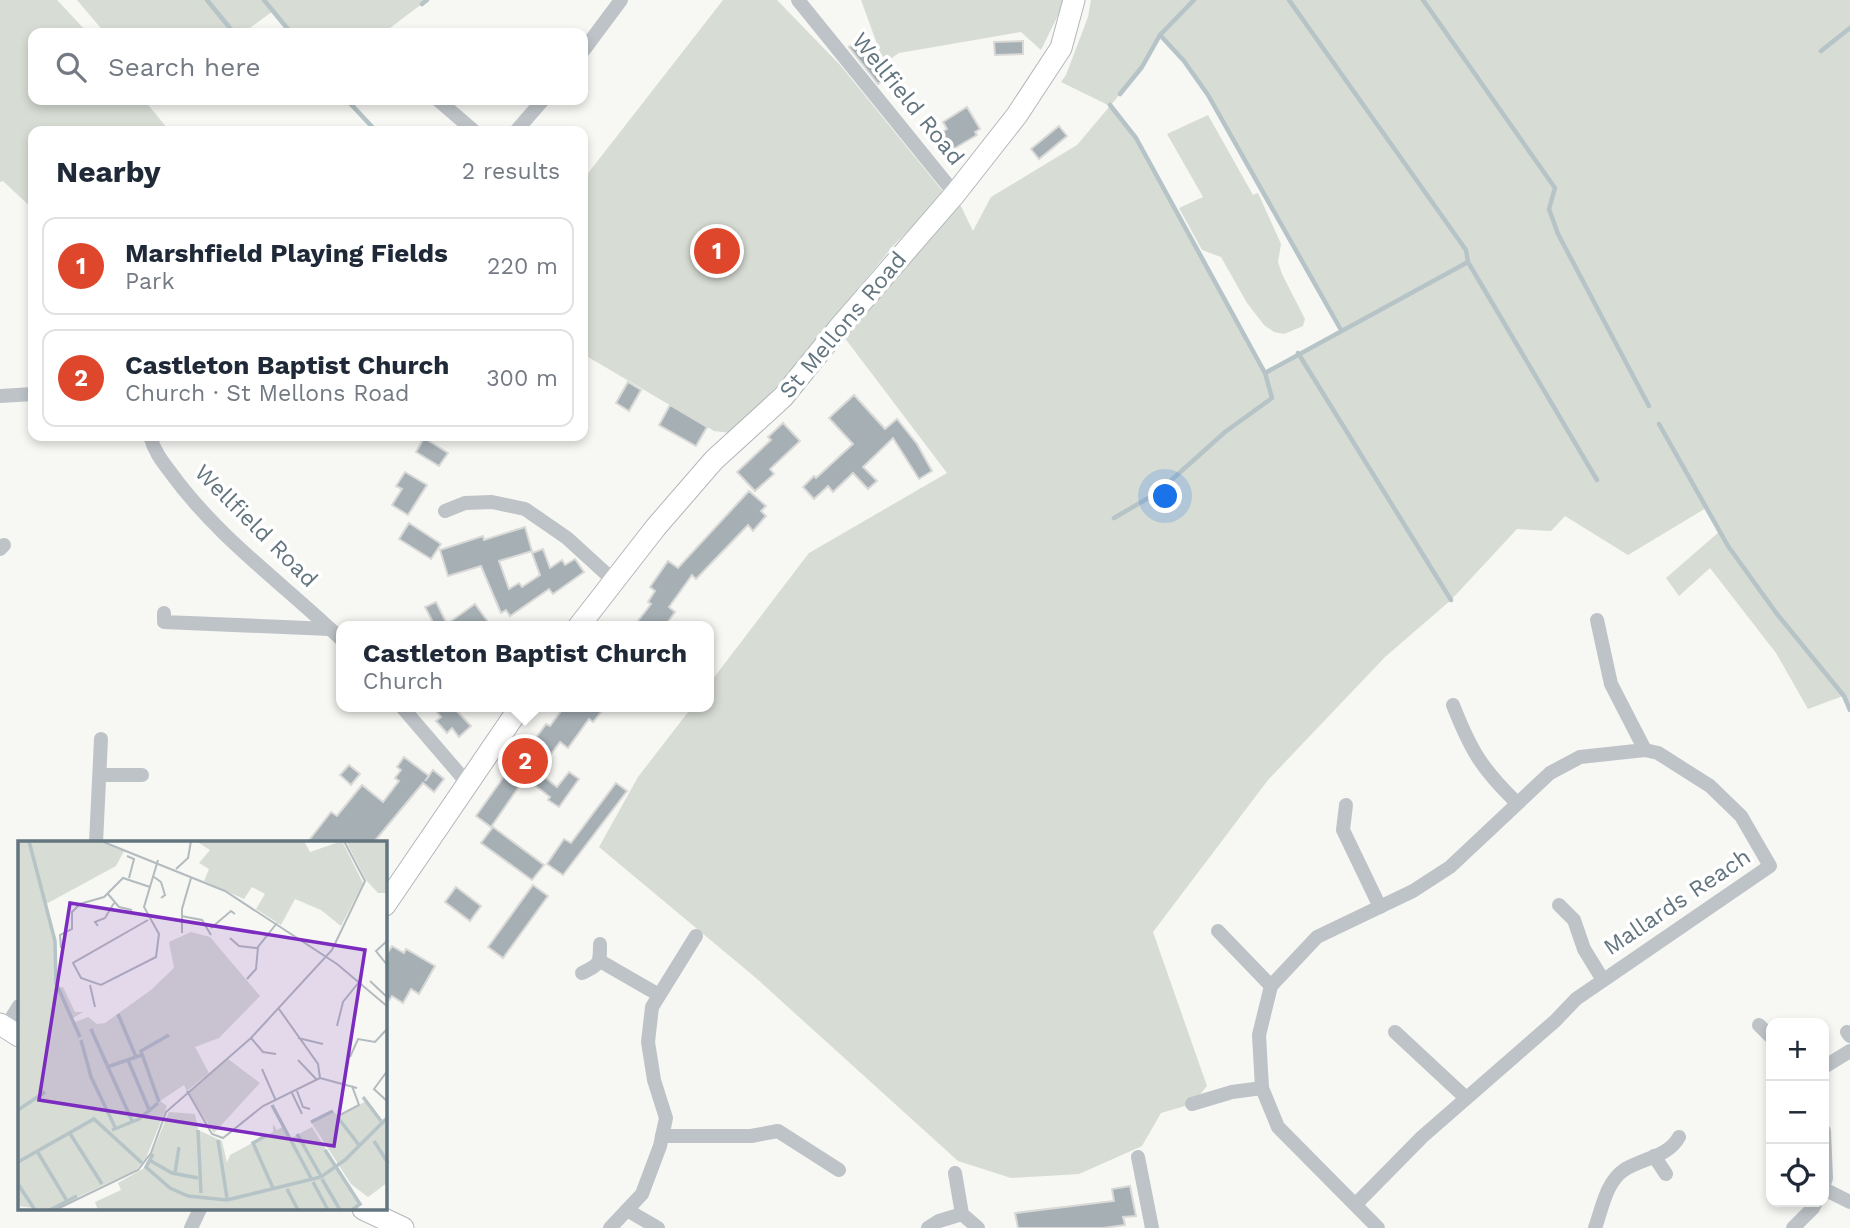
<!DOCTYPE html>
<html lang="en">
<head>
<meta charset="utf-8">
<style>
  :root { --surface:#fff; --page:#f6f6f7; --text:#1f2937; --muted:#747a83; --line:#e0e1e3; --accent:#df472d }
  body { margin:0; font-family:"Work Sans",sans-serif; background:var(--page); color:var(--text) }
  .controls { position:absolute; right:21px; bottom:21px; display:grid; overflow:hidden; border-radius:14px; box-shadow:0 4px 10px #0003 }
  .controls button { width:63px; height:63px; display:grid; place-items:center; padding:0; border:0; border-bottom:2px solid var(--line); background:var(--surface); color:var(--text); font:35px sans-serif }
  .you { position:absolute; left:1166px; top:497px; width:24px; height:24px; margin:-18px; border:5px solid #fff; border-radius:50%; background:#1a73e8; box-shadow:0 0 0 10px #1a73e833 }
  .badge { display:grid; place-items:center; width:46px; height:46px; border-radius:50%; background:var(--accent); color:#fff; font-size:23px; font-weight:700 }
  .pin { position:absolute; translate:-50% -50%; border:4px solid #fff; box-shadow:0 2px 7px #0006 }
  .popup { position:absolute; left:336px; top:621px; width:378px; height:91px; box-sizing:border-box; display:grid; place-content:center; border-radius:14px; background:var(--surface); filter:drop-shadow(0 2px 5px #0005); font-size:23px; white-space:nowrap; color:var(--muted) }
  .popup b { font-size:26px; color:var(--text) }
  .popup::after { content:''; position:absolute; left:50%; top:100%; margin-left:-14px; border:14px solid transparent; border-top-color:var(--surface) }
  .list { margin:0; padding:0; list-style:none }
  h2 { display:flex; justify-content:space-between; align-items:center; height:91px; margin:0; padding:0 28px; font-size:30px }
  h2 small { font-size:23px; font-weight:400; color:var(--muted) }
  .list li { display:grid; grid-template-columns:46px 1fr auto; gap:21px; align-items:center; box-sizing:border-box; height:98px; margin:0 14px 14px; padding:0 14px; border:2px solid var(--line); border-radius:14px }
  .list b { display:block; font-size:26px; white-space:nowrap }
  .list p { margin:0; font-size:23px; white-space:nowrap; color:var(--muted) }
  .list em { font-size:23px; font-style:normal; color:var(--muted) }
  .icon { flex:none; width:38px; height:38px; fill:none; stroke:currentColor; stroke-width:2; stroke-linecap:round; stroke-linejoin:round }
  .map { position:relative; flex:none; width:1850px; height:1228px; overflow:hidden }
  .search { position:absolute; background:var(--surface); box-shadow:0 4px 10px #0003; left:28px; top:28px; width:560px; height:77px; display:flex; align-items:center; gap:18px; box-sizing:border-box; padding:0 24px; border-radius:14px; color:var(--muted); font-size:26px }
  .panel { position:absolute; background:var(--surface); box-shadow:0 4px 10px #0003; left:28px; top:126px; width:560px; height:315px; border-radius:14px }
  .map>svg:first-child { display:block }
</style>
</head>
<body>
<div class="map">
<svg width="1850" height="1228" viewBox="0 0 1850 1228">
  <rect width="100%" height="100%" fill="#f7f7f4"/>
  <!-- green -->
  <g fill="#d7dcd4" fill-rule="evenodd">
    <path d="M 0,0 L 57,0 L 88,33 L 33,33 L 33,100 L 144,100 L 168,129 L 165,131 L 33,131 L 33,209 L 3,181 L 0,182 Z"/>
    <path d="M 77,0 L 427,0 L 386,31 L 387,33 L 291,33 L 273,11 L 243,33 L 105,33 Z"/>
    <path d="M 723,0 L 777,0 L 841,66 L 945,194 L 894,245 L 748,421 L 731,433 L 714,431 L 583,354 L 583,183 L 589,172 Z"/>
    <path d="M 861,0 L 1063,0 L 1061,9 L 1041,50 L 1021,32 L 899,53 L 884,63 Z"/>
    <path d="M 1091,0 L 1850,0 L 1850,710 L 1843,696 L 1808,709 L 1776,653 L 1710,568 L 1679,596 L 1666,578 L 1719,532 L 1706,508 L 1628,555 L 1565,516 L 1551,531 L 1517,529 L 1451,600 L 1385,657 L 1268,780 L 1153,932 L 1207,1086 L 1192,1104 L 1161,1113 L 1142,1146 L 1079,1174 L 1011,1178 L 958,1161 L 756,978 L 599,847 L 638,777 L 692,707 L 709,707 L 709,684 L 809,553 L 947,473 L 838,329 L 955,194 L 973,231 L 991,197 L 1077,145 L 1110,106 L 1061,82 L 1066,75 L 1088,17 ZM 1160,35 L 1184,61 L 1208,95 L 1341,330 L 1265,372 L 1136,138 L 1111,105 L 1142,67 Z"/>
    <path d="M 1208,115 L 1253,195 L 1258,193 L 1281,244 L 1278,262 L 1282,274 L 1305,319 L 1303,326 L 1284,334 L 1274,332 L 1264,325 L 1247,303 L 1221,257 L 1202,250 L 1179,208 L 1203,197 L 1167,134 Z"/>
  </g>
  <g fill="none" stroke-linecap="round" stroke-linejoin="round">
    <!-- stream -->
    <g stroke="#b6c4c7" stroke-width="4.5">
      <path d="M 207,0 L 234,33"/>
      <path d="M 264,0 L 291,33"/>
      <path d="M 1289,0 L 1466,250 L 1468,262 L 1597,480"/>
      <path d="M 1423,0 L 1555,188 L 1549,209 L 1558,234 L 1649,406"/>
      <path d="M 422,4 L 427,0"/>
      <path d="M 1160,35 L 1184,61 L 1208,95 L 1341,330"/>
      <path d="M 1821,51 L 1850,28"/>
      <path d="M 1120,94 L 1142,67 L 1160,35 L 1194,0"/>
      <path d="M 347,100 L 376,131"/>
      <path d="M 1110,105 L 1136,138 L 1265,373 L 1272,398 L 1225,432 L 1157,493 L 1114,518"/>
      <path d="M 165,131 L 168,129"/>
      <path d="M 1298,353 L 1451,600"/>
      <path d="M 1265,373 L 1468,262"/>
      <path d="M 1659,424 L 1728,546 L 1777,614 L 1844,696 L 1850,710"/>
    </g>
  </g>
  <!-- building -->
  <g fill="#a5afb4" stroke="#d9d9d7" stroke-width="2">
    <path d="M 865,35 L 876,48 L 870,53 L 888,76 L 878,84 L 849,47 Z"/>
    <path d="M 1023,41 L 1023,54 L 995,55 L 994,42 Z"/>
    <path d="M 967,107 L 980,129 L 975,132 L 977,135 L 943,155 L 932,138 L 947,129 L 943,122 Z"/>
    <path d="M 1059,126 L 1067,136 L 1039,159 L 1031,149 Z"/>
    <path d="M 628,382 L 641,390 L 629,411 L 616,403 Z"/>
    <path d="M 854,395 L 885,429 L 897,419 L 917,444 L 932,471 L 919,479 L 893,438 L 863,467 L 877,481 L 868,489 L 853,473 L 833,492 L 828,486 L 814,499 L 803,487 L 814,476 L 816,478 L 853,444 L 829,418 Z"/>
    <path d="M 670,405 L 707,427 L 696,446 L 659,425 Z"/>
    <path d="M 783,423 L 800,441 L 770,469 L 774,474 L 755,491 L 737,472 L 771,440 L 768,437 Z"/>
    <path d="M 424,438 L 448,453 L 439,466 L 416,452 Z"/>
    <path d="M 405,472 L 427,485 L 408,515 L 392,505 L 402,489 L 396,486 Z"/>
    <path d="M 749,491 L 766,506 L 761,511 L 766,516 L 753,531 L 748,525 L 696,579 L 692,575 L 669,607 L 675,612 L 665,626 L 634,626 L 651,604 L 648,602 L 655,591 L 650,587 L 668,561 L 678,568 Z"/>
    <path d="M 409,523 L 441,544 L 431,559 L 399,539 Z"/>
    <path d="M 525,527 L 532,551 L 499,561 L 509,589 L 519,583 L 522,587 L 540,575 L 532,553 L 543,549 L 550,568 L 562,560 L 565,565 L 575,559 L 584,572 L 553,594 L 549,589 L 510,616 L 506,610 L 501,613 L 481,566 L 448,576 L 440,550 L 483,536 L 484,540 Z"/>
    <path d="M 436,602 L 447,624 L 475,604 L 491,626 L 435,626 L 425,607 Z"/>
    <path d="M 433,707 L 453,707 L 471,726 L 459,737 L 452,728 L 447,733 L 436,721 L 441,717 Z"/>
    <path d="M 564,707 L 572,711 L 574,708 L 573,707 L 605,707 L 593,722 L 589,719 L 568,748 L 560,742 L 538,772 L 557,787 L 569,772 L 579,779 L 559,807 L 548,800 L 550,797 L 525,778 L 491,827 L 476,816 L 510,768 L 505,764 L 523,741 L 530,746 L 546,724 L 550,726 Z"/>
    <path d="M 404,757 L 429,776 L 425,781 L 433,770 L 444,779 L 434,792 L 423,783 L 373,843 L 307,843 L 331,812 L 337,816 L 362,785 L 383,802 L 399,781 L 395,778 L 401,770 L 397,767 Z"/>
    <path d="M 349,765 L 360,774 L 351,785 L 340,775 Z"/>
    <path d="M 616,783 L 627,791 L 563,875 L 547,864 L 564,839 L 571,843 Z"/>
    <path d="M 493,827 L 544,865 L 532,880 L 481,843 Z"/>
    <path d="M 533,885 L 548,896 L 503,958 L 488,947 Z"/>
    <path d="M 456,887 L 481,906 L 470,921 L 445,902 Z"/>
    <path d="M 392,946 L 404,953 L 406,949 L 435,966 L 419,994 L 411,989 L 403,1003 L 392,996 L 385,1006 L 385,957 Z"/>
    <path d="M 1130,1186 L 1136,1216 L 1123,1217 L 1125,1225 L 1103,1228 L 1018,1228 L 1015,1213 L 1114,1201 L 1112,1189 Z"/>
  </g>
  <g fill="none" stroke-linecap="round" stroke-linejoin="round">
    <!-- secondary casing -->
    <g stroke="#b1b7bb" stroke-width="23">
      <g id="secondary">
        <path d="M 579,626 L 656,527 L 714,460 L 783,397 L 838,329 L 955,194 L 1017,115 L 1061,48 L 1074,0"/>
        <path d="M 385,905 L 520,707"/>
        <path d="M 0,1024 L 19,1036"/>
        <path d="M 363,1209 L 403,1228"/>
      </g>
    </g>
    <!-- street -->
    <g stroke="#bec3c7" stroke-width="14">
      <path d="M 798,0 L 955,194"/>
      <path d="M 583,51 L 621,0"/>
      <path d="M 438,100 L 474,131"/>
      <path d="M 516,131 L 543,100"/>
      <path d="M 0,396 L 33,394"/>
      <path d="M 150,436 C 154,451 162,461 171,473 C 218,538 285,585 341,639"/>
      <path d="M 445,511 L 465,503 L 492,502 L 525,509 L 567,538 L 613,580"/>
      <path d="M 0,549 L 4,545"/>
      <path d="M 164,613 L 164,622 L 330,629"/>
      <path d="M 1597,620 L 1611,684 L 1645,750"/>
      <path d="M 1453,705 C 1471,751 1482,769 1517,803"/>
      <path d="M 402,707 L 468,784"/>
      <path d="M 101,775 L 142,775"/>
      <path d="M 1346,805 L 1343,830 L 1380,907"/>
      <path d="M 96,843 L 101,739"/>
      <path d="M 1559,905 L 1574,920 L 1584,949 L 1603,980"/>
      <path d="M 1218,931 L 1271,986"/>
      <path d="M 600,961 L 659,995"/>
      <path d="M 582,973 C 600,964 600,964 600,944"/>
      <path d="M 1759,1025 L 1771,1037"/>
      <path d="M 5,1028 L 19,1006"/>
      <path d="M 1395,1032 L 1466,1098"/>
      <path d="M 1847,1032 L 1850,1036"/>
      <path d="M 1824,1067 L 1850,1051"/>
      <path d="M 1192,1104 L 1232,1092 L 1262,1088"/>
      <path d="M 1824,1131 L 1826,1178 L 1824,1184"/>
      <path d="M 662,1136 L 751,1136 L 778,1131 L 839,1170"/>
      <path d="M 1654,1156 L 1666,1174"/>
      <path d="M 1138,1157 L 1152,1228"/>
      <path d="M 955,1173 L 962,1214 L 978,1228"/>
      <path d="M 1824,1189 L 1850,1202"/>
      <path d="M 1356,1204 L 1422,1137 L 1555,1021 L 1576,999 L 1770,866 L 1741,816 L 1710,786 L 1658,753 L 1645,750 L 1580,757 L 1550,773 L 1450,867 L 1413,891 L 1317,937 L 1271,986 L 1259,1035 L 1262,1088 L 1278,1127 L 1378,1228"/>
      <path d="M 627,1210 L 658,1228"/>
      <path d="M 191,1228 L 200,1209"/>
      <path d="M 610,1228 L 642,1194 L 660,1146 L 666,1118 L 654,1080 L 648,1042 L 652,1007 L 696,936"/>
      <path d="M 928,1228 L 939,1221 L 962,1214"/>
      <path d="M 1595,1228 C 1602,1209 1606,1182 1624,1170 C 1643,1158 1668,1157 1679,1137"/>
      <path d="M 1793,1228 L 1813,1208 L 1816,1202"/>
    </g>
    <!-- secondary -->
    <use href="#secondary" stroke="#fff" stroke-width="21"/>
  </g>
  <g text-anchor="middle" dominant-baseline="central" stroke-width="7" stroke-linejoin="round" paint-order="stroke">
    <!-- street labels -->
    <g font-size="23" fill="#63757f" stroke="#fff">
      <text transform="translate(908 99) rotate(51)">Wellfield Road</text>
      <text transform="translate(843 325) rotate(-50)">St Mellons Road</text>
      <text transform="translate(256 526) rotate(45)">Wellfield Road</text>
      <text transform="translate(1677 902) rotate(-34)">Mallards Reach</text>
    </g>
  </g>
  <!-- overview -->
  <g transform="translate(18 841)">
    <rect width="369" height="369" fill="#f7f7f4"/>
    <path d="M 0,0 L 79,0 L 106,10 L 98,25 L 28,63 L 37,100 L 39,147 L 45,146 L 57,171 L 65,171 L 55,177 L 57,181 L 70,176 L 79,183 L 87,182 L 133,149 L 156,127 L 151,101 L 173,91 L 192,96 L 242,155 L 201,197 L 177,206 L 191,232 L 169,250 L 166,244 L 142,260 L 149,265 L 128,317 L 118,329 L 32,369 L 0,365 ZM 178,0 L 286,0 L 292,11 L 324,0 L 345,42 L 323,85 L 303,69 L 277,58 L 263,84 L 238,68 L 247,53 L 234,46 L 226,58 L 186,40 L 191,28 L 181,22 L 192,9 ZM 328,0 L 369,0 L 369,52 L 360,52 L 348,39 ZM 210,218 L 242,242 L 196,292 L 170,251 ZM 348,260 L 364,281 L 369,276 L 369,342 L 350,356 L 333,343 L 293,281 L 315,270 L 321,276 ZM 151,271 L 177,273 L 180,289 L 204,300 L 209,322 L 212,314 L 255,291 L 255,283 L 259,289 L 266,285 L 273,297 L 294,286 L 342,363 L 334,369 L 80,369 L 77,361 L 103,349 L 100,342 L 128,326 Z" fill="#d7dcd4"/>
    <path fill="none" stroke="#b6c4c7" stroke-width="3.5" d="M 11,0 L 37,100 L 38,142 L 62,196M 100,173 L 118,216M 73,188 L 115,282M 63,199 L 73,236 L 97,286M 110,219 L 132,271M 89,226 L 124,214M 345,256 L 363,280M 141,261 L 123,210 L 151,194M 254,264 L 293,337M 0,269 L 27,251M 321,278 L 341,304M 293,281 L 315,270M 94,289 L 121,278 L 140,262M 180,289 L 183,352M 51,291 L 84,343M 279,293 L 303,335M 249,294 L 235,302 L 255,347M 200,299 L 209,357M 356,300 L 370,322M 307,309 L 342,363 L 334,369M 19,310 L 49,360M 135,313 L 128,326 L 152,347 L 170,355 L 209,359 L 303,336 L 327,319 L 370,276M 133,320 L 154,332 L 180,337M 0,321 L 76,278 L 124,322M 157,332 L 161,306M 304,338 L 322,369M 295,341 L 310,369M 0,343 L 17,369M 269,348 L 280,369M 32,369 L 59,355"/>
    <path fill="none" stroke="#b3bbbe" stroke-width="2" d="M 83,0 L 207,50 L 319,123 L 370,166M 109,15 L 116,18 L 111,37M 158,28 L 170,17 L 173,0M 136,36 L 143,41 L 147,54 L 143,57M 90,53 L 101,66 L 114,69M 163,75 L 184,79 L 193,94M 130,79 L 55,122 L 63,137 L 83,144 L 138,116 L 141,93 L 126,66 L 140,19M 80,85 L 77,81 L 87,77 L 96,62M 193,87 L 213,70 L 217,73M 164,92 L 164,68 L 173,37M 212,97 L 221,105 L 239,107M 370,99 L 358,110 L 370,125M 43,107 L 42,94 L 54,88 L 54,71 L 62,63 L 86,56 L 105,37 L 132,46M 229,138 L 238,128 L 240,106 L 259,82M 352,140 L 370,157M 72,144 L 77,166M 261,168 L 300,223 L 302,237M 319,185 L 325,161 L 341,141M 233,197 L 245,211 L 258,213M 280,197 L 305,203M 332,216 L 340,198 L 357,201 L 370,187M 280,219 L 299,239M 244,228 L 258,260M 370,229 L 356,248 L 370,261M 302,237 L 339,247M 169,250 L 194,293 L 205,297 L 245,265 L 302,237M 279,250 L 285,266 L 292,268M 274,252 L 284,273M 322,274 L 341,264 L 334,245M 37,369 L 120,329 L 133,312 L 148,271 L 233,197 L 314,109 L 347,40 L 326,0"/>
    <path fill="#7b2cbf" fill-opacity="0.15" stroke="#7b2cbf" stroke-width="3.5" d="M 52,62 L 347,109 L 316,305 L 21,259 Z"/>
    <rect width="369" height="369" fill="none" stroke="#63757f" stroke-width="3.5"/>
  </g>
</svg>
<div class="controls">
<button>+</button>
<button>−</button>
<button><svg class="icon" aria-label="locate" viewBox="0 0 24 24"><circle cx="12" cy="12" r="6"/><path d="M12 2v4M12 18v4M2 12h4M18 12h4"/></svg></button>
</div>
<div class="you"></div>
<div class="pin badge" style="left:717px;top:251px">1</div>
<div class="pin badge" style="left:525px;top:761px">2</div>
<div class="popup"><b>Castleton Baptist Church</b>Church</div>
<div class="search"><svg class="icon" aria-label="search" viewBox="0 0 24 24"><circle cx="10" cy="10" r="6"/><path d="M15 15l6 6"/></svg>Search here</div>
<section class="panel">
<h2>Nearby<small>2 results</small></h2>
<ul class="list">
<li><span class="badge">1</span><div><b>Marshfield Playing Fields</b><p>Park</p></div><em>220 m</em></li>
<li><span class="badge">2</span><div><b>Castleton Baptist Church</b><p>Church · St Mellons Road</p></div><em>300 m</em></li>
</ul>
</section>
</div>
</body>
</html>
